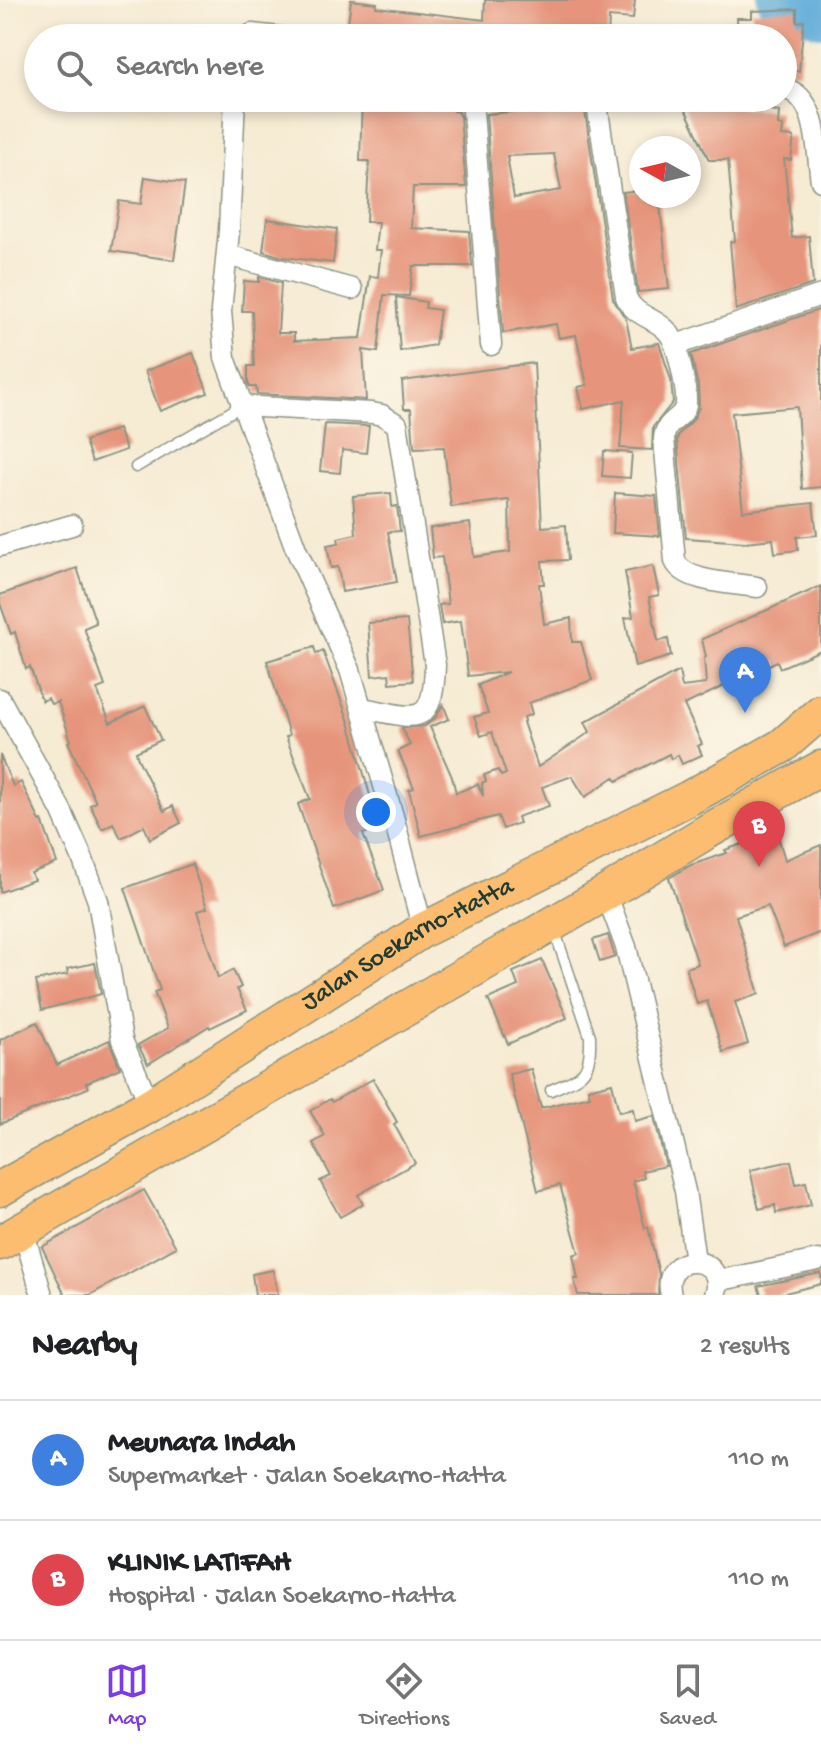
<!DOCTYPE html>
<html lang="en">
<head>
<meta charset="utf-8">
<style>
  :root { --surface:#fff; --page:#f2f2f2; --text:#202124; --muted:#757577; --line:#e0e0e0; --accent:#7c3aed }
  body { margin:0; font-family:"Gochi Hand",sans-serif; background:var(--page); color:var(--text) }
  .compass { position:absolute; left:629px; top:136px; width:72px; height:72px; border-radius:50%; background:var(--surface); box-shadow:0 4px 12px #0003; rotate:278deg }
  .you { position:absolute; left:376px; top:812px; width:28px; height:28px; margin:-20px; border:6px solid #fff; border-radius:50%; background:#1a73e8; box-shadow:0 0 0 12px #1a73e833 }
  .badge { display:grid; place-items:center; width:52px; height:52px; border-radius:50%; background:var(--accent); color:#fff; font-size:26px; font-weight:700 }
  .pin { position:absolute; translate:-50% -66px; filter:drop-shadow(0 2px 4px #0008) }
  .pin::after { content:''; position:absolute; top:42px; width:28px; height:24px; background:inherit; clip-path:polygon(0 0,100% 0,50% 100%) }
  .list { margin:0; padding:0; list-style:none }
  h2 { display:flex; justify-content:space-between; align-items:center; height:104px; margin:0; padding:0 32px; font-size:34px }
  h2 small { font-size:26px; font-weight:400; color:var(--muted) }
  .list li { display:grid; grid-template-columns:52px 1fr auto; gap:24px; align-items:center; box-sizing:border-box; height:120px; padding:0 32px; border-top:2px solid var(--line) }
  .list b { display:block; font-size:30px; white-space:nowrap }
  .list p { margin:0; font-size:26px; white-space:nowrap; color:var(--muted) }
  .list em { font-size:26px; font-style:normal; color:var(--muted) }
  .icon { flex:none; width:44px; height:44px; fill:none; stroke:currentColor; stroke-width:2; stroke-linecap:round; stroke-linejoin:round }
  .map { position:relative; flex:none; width:821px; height:1295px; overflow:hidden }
  .search { position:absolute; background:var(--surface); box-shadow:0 4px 12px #0003; left:24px; right:24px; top:24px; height:88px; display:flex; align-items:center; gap:20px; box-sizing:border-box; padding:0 28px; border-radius:44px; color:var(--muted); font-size:30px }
  .sheet { height:344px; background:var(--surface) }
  nav { display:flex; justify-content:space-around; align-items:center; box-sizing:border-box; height:112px; border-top:2px solid var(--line); background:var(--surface); font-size:22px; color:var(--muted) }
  nav a { display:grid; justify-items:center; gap:4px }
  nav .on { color:var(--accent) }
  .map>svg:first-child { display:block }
</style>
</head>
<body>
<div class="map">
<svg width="821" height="1295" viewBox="0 0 821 1295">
  <rect width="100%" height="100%" fill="#fcf5e5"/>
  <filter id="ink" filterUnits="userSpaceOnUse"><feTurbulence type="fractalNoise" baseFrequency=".0125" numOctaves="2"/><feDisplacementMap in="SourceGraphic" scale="16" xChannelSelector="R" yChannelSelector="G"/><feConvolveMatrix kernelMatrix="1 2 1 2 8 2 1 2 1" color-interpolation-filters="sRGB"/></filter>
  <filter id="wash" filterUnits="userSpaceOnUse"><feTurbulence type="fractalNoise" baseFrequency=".006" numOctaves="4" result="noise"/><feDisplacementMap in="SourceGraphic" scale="32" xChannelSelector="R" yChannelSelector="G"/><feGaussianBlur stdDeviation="1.8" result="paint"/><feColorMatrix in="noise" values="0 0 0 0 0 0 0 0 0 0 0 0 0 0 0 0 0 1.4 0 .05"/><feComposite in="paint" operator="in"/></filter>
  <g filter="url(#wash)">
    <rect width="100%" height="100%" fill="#f6ebd3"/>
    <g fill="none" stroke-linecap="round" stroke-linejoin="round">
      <!-- river -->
      <path stroke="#61acda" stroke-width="42" d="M 778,0 L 821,16"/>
    </g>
    <g id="blocks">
      <!-- building -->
      <g fill="#e6957c" fill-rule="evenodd">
        <path d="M 351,0 L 377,3 L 376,7 L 484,20 L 485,0 L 635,0 L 633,19 L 609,17 L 608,38 L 346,38 Z"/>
        <path d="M 797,9 L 797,22 L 804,21 L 799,71 L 783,71 L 783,38 L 738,38 L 737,18 L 752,18 L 752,11 Z"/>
        <path d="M 362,98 L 454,98 L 453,111 L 459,112 L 460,116 L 466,187 L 413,187 L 411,228 L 469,231 L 472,266 L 413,266 L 409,296 L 384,295 L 378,352 L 363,350 L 366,400 L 257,394 L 256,387 L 250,387 L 248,383 L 248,366 L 254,366 L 252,311 L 242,311 L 244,281 L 259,282 L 259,277 L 281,283 L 278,333 L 294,333 L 294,341 L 361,338 L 370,276 L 378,277 L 381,250 L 375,250 L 378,222 L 366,222 L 369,161 L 360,161 Z"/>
        <path d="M 680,98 L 730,98 L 730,106 L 779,111 L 778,125 L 783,126 L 782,136 L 794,137 L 791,160 L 784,159 L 792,238 L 809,236 L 813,284 L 736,310 L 730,242 L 735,241 L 728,160 L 709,160 Z"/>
        <path d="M 584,105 L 613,299 L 626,319 L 632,348 L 659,343 L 671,380 L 673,402 L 653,427 L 652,450 L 620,448 L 624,400 L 583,409 L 578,387 L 587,385 L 576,335 L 559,338 L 556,324 L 503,333 L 486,114 L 546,109 L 546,113 ZM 554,154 L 561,190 L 514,198 L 507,156 Z"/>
        <path d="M 145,177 L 185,183 L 174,260 L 111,251 L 119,201 L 141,204 Z"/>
        <path d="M 641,190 L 641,196 L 659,196 L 669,289 L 638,292 L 623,192 Z"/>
        <path d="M 267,219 L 337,229 L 333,263 L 282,257 L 263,251 Z"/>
        <path d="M 396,297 L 426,302 L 425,308 L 440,310 L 435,345 L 400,351 Z"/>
        <path d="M 821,309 L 821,487 L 802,489 L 797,407 L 732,413 L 743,511 L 813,503 L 817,535 L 797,537 L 798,550 L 775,553 L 773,539 L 745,542 L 686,538 L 677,440 L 679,434 L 693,420 L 699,407 L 698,386 L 691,354 Z"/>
        <path d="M 193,353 L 208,393 L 160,411 L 145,371 Z"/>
        <path d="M 534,363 L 542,527 L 566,525 L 568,560 L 542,561 L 544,584 L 539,584 L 544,624 L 571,618 L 572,642 L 581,642 L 592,680 L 529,703 L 532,714 L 524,717 L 525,721 L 523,722 L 538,767 L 590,732 L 585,722 L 679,671 L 682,687 L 706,684 L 704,658 L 706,657 L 702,639 L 821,586 L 821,650 L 780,668 L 777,661 L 684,705 L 702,744 L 698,746 L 702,755 L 682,764 L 678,755 L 671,759 L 669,754 L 617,781 L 614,777 L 585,797 L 572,776 L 542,787 L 549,806 L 517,817 L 519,823 L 503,829 L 498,816 L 421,836 L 409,790 L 414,788 L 398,751 L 410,745 L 402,728 L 425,726 L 436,717 L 443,704 L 449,719 L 430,727 L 452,777 L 456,793 L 478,784 L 483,796 L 482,783 L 486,781 L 484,775 L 498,770 L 501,776 L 506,774 L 492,732 L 481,736 L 474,717 L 488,713 L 478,685 L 508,672 L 468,676 L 461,621 L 442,624 L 439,605 L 448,604 L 442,557 L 433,558 L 430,528 L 470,523 L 474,557 L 510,552 L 509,500 L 451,507 L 444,447 L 414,448 L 411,409 L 404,409 L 402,381 Z"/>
        <path d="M 325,424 L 369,426 L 366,453 L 342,450 L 340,473 L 320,471 Z"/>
        <path d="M 118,429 L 126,450 L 92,462 L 85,441 Z"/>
        <path d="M 604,451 L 632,453 L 630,478 L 602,476 Z"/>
        <path d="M 391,493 L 392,507 L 397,506 L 400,531 L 388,532 L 397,582 L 342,592 L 338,567 L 331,568 L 327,545 L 339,543 L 338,538 L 356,534 L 353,496 Z"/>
        <path d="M 615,493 L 656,496 L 660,536 L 613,533 Z"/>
        <path d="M 653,566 L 659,595 L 649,597 L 658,641 L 668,639 L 671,656 L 635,667 L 625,618 L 633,617 L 625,572 Z"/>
        <path d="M 77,568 L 96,623 L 84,628 L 105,686 L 97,689 L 110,723 L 145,706 L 161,740 L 136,752 L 138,759 L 164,811 L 173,806 L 181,823 L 150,839 L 144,826 L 121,838 L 113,823 L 102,829 L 90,805 L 96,802 L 68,742 L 71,741 L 58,702 L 51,704 L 48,698 L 42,701 L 30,667 L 26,669 L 15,632 L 11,634 L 0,603 L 0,595 Z"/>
        <path d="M 407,620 L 413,681 L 390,683 L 389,674 L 372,676 L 368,623 Z"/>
        <path d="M 314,647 L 316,654 L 323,651 L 349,722 L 374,809 L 369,811 L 376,829 L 363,834 L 384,890 L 334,909 L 298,804 L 310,799 L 286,737 L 289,735 L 267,661 Z"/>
        <path d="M 0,755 L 13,786 L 21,782 L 40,821 L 42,820 L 57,863 L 31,873 L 34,880 L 0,892 Z"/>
        <path d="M 766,822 L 770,835 L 777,833 L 785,860 L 821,845 L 821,932 L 784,947 L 768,906 L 736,916 L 759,994 L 735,1002 L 748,1044 L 723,1052 L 707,1001 L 697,1004 L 686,968 L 698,964 L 669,878 L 691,865 L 727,853 L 725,850 L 745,843 L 743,834 Z"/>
        <path d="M 192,864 L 207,908 L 197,911 L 218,978 L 233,970 L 241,987 L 237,989 L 247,1010 L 210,1028 L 209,1026 L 148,1064 L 138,1045 L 168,1028 L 154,992 L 160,990 L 125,888 Z"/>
        <path d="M 608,935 L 615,957 L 600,962 L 593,940 Z"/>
        <path d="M 542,960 L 567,1018 L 508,1044 L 488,999 L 518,986 L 513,972 Z"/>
        <path d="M 95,963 L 101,994 L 42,1010 L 36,981 L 68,974 L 67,969 Z"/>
        <path d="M 37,1022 L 57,1065 L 109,1040 L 120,1068 L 86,1083 L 88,1088 L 0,1124 L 0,1040 Z"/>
        <path d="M 531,1069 L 541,1108 L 590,1096 L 588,1089 L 612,1083 L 619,1112 L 633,1109 L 635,1121 L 654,1116 L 666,1166 L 642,1171 L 644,1178 L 633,1181 L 645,1228 L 648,1227 L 659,1274 L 658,1295 L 578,1295 L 574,1279 L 578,1279 L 573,1255 L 579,1253 L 560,1185 L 538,1191 L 509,1074 Z"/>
        <path d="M 373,1079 L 397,1122 L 394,1124 L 415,1163 L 358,1195 L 363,1204 L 340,1217 L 320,1181 L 331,1176 L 313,1143 L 325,1136 L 310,1111 L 330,1099 L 332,1102 Z"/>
        <path d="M 791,1161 L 796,1184 L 806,1182 L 811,1205 L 776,1213 L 775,1205 L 759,1209 L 750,1170 Z"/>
        <path d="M 144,1190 L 176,1247 L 90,1295 L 65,1295 L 42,1247 Z"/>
        <path d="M 273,1270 L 278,1295 L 255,1295 L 252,1274 Z"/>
        <path d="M 821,1273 L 821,1284 L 777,1295 L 761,1295 L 758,1286 Z"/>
      </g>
    </g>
  </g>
  <g filter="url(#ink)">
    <use href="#blocks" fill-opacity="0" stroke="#8a9484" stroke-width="2"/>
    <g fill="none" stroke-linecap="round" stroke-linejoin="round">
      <!-- service casing -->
      <g stroke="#8a9484" stroke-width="13">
        <g id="service">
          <path d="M 136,467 L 241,406"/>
          <path d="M 551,1090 C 584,1076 591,1074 590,1036 L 554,929"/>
        </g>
      </g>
      <!-- minor casing -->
      <g stroke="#8a9484" stroke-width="23">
        <g id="minor">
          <path d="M 245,38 L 252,34 L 289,38"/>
          <path d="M 783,88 C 819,96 816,150 821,181"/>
          <path d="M 235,98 L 229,231 L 221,311 L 225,358 L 296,549 L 350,670 L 395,823 L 423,930"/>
          <path d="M 472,98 L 491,345"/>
          <path d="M 596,98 L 626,297 C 634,317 656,317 668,332 C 678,343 687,390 686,404 C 684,420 665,419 664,439 L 675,561 C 685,583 734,583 757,587"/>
          <path d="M 227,255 L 352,289"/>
          <path d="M 676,345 L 821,295"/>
          <path d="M 241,406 L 372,413 L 382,415 L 397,424 L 435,665 C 433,731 415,717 362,708"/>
          <path d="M 0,546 L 72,525"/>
          <path d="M 0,699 L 61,810 L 83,860 L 98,901 L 122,1040 L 150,1105"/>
          <path d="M 606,893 L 626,947 L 685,1191 L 695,1261"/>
          <path d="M 23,1230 L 42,1295"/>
          <path d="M 717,1281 L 818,1260"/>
          <path d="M 671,1295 C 659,1249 730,1253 715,1295"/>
        </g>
      </g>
      <!-- trunk casing -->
      <g stroke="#8a9484" stroke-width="37">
        <g id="trunk">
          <path id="s1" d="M 0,1189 L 150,1105 L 423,930 L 689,798 L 782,746 L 821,712"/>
          <path d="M 0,1243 L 606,893 L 708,831 L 821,768"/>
        </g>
      </g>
      <!-- service -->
      <use href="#service" stroke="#fff" stroke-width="10"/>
      <!-- minor -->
      <use href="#minor" stroke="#fff" stroke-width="20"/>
      <!-- trunk -->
      <use href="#trunk" stroke="#fdbd6f" stroke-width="34"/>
    </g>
  </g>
  <g text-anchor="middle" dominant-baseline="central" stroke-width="6" stroke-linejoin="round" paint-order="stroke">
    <!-- street labels -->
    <g font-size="26" fill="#1f3d34" stroke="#fcf5e5">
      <text stroke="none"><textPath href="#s1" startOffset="476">Jalan Soekarno-Hatta</textPath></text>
    </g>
  </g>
</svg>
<svg class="compass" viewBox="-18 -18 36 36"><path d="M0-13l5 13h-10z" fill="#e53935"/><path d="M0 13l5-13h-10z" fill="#757577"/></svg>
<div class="you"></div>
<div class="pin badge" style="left:745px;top:713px;background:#3f7fe0">A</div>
<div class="pin badge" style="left:759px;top:867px;background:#e0444e">B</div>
<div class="search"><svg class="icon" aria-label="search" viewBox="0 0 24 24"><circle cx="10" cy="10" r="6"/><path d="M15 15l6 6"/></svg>Search here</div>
</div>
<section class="sheet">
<h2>Nearby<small>2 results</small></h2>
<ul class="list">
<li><span class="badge" style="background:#3f7fe0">A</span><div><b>Meunara Indah</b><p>Supermarket · Jalan Soekarno-Hatta</p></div><em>110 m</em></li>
<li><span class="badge" style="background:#e0444e">B</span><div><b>KLINIK LATIFAH</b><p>Hospital · Jalan Soekarno-Hatta</p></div><em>110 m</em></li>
</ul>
</section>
<nav>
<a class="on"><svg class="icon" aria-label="map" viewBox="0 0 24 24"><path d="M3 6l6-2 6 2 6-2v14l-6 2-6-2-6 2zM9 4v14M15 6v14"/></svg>Map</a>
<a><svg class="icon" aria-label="directions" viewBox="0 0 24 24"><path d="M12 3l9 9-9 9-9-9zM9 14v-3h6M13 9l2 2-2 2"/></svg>Directions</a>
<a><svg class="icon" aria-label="saved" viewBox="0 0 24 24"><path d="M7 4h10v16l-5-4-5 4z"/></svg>Saved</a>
</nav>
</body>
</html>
